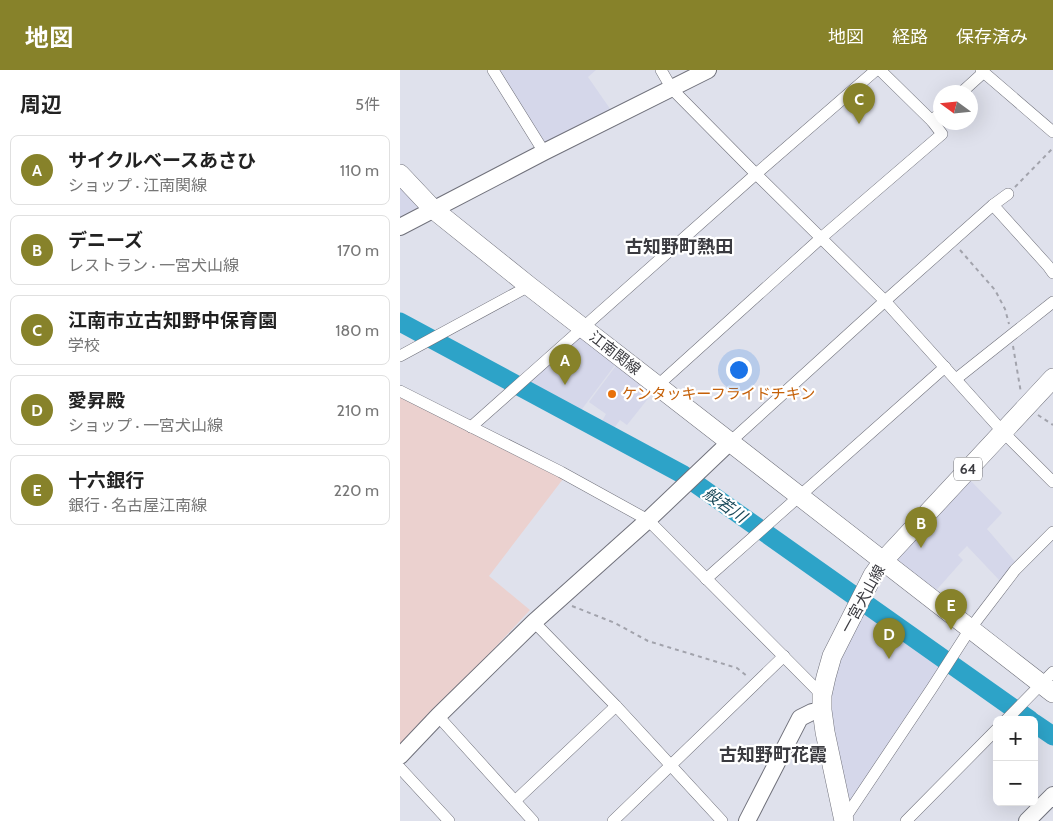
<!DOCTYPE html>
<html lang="ja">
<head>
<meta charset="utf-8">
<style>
  :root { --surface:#fff; --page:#f6f6f6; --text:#222; --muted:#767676; --line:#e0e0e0; --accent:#87822a }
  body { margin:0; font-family:Cabin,"Noto Sans JP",sans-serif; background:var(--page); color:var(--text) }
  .controls { position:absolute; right:15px; bottom:15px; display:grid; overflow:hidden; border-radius:8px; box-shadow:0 5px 20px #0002 }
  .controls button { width:45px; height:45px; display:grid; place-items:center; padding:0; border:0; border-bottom:1px solid var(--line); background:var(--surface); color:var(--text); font:25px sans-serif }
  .compass { position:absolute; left:533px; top:15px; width:45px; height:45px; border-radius:50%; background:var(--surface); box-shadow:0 5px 20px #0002; rotate:285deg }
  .you { position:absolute; left:338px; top:299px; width:18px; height:18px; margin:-12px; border:4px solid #fff; border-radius:50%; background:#1a73e8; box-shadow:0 0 0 8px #1a73e833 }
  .badge { display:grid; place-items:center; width:32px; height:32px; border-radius:50%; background:var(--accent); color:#fff; font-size:16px; font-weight:700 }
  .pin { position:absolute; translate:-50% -41px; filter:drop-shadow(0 1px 2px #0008) }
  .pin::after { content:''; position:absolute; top:26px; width:18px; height:15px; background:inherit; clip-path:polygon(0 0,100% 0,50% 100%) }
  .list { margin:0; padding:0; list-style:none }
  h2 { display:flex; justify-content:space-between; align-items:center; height:65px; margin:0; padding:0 20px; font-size:21px }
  h2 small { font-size:16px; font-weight:400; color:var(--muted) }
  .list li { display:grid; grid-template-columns:32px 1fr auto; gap:15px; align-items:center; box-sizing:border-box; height:70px; margin:0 10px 10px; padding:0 10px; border:1px solid var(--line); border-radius:8px }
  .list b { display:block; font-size:19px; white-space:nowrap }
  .list p { margin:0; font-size:16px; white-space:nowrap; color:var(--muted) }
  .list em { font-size:16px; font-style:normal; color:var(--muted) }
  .map { position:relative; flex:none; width:653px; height:751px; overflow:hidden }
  header { display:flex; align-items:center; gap:30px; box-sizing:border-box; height:70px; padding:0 25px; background:var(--accent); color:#fff }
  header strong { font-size:24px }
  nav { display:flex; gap:28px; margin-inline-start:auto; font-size:18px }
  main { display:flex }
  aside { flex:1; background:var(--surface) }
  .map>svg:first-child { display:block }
</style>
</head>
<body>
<header>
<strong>地図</strong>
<nav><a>地図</a><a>経路</a><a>保存済み</a></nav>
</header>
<main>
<aside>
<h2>周辺<small>5件</small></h2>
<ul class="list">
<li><span class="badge">A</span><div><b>サイクルベースあさひ</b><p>ショップ · 江南関線</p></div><em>110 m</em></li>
<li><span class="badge">B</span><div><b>デニーズ</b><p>レストラン · 一宮犬山線</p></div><em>170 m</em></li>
<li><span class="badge">C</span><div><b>江南市立古知野中保育園</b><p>学校</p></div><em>180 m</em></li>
<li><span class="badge">D</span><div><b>愛昇殿</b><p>ショップ · 一宮犬山線</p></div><em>210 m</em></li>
<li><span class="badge">E</span><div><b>十六銀行</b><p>銀行 · 名古屋江南線</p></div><em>220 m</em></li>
</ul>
</aside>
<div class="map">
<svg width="653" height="751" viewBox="0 0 653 751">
  <rect width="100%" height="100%" fill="#dfe1ec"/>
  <!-- built -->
  <g fill="#d5d7ea">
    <path d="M 98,0 L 196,0 L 188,7 L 213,43 L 145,77 Z"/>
    <path d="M 0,113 L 29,139 L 0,154 Z"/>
    <path d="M 182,263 L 218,291 L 179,343 L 125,314 Z"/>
    <path d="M 218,293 L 254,321 L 227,355 L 220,350 L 211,362 L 200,355 L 206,344 L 189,332 Z"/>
    <path d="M 568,408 L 602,443 L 587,459 L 617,494 L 602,513 L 567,476 L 558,485 L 563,490 L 532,525 L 488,491 Z"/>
    <path d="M 461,534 L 544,594 L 445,738 L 426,625 Z"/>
  </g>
  <!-- education -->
  <path fill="#ebd1cf" d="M 0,326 L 163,409 L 89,506 L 130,540 L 0,680 Z"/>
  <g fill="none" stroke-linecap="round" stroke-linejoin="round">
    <!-- river -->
    <g stroke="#2da3c8" stroke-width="19">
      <path d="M 0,252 L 282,404 L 630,650"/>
      <path d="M 634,653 L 653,666"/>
    </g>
    <!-- street casing -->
    <g stroke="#70717b" stroke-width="12">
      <g id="street">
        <path d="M 93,0 L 144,82"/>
        <path d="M 261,0 L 272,19 L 356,104 L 485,231 L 603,362 L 653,412"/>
        <path d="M 480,0 L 532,51"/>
        <path d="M 581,0 L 653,62"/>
        <path d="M 562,22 L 584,2"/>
        <path d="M 593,135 L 648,196 L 653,203"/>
        <path d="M 0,286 L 129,216"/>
        <path d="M 556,309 L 653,232"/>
        <path d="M 257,316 L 421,168 L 542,64 L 532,51 L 540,43"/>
        <path d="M 0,321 L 161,402 L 248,450 L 422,625"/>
        <path d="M 71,357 L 356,104 L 476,0"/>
        <path d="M 330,372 L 485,231 L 593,135 L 608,124"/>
        <path d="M 306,509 L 545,297"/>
        <path d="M 134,552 L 216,636 L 322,751"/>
        <path d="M 38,646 L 133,751"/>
        <path d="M 606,650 L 653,602"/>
        <path d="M 0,698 L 49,751"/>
        <path d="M 115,731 L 216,636"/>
        <path d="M 213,751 L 384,586"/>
        <path d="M 443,751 L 532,618 L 570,559 L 615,500 L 653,462"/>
        <path d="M 506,751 L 597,659"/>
      </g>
    </g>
    <!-- secondary casing -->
    <g stroke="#70717b" stroke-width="18">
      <g id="secondary">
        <path d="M 0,157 L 144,82 L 308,0"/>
        <path d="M 0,686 L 38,646 L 134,552 L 248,450 L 330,372"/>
        <path d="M 347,751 L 400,648 L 412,642 L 422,640"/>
        <path d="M 627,751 L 653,725"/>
      </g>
    </g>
    <!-- primary casing -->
    <g stroke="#70717b" stroke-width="20">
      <g id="primary">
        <path d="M 0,104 L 33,139 L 129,216 L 653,623"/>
        <path d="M 444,751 L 425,662 L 422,640 L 422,625 L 426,607 L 432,586 L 473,505 L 483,491 L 653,308"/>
      </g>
    </g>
    <!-- path -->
    <g stroke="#a2a3ac" stroke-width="2" stroke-dasharray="4 4" stroke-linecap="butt">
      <path d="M 615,117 L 653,78"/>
      <path d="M 560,180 L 595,220 L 605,239 L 609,254"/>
      <path d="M 613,276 L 621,323"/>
      <path d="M 638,345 L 653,355"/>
      <path d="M 172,536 L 215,553 L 248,571 L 337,598 L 348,607"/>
    </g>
    <!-- street -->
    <use href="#street" stroke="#fff" stroke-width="11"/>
    <!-- secondary -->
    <use href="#secondary" stroke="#fff" stroke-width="16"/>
    <!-- primary -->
    <use href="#primary" stroke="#fff" stroke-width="19"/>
  </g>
  <!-- markers -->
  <circle fill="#e8710a" stroke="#fff" stroke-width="2" cx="212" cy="324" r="5"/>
  <g text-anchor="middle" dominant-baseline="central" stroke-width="4.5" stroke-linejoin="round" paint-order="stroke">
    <!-- shield labels -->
    <rect fill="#fff" stroke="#767679" stroke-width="1" x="554" y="387.5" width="28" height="23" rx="4"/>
    <g font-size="14" font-weight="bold" fill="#3b3b40">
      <text x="568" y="399">64</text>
    </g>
    <!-- street labels -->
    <g font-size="15" fill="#3b3b40" stroke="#fff">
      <text transform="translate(215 283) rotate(38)">江南関線</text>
      <text transform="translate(463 529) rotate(-61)">一宮犬山線</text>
    </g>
    <!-- food labels -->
    <g font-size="15" fill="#c56008" stroke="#fff" text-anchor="start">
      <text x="222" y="324">ケンタッキーフライドチキン</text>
    </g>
    <!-- water labels -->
    <g font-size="16" font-style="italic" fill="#174757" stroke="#fff">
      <text transform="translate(325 435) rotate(35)">般若川</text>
    </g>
    <!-- quarter labels -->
    <g font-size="18" font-weight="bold" fill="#3b3b40" stroke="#fff">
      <text x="279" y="177">古知野町熱田</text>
      <text x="373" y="685">古知野町花霞</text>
    </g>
  </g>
</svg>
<div class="controls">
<button>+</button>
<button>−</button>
</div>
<svg class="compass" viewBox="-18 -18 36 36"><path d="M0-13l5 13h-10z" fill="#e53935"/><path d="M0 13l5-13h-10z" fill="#767676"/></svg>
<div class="you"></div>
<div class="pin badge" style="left:165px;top:315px">A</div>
<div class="pin badge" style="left:521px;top:478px">B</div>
<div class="pin badge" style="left:459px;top:54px">C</div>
<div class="pin badge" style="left:489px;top:589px">D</div>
<div class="pin badge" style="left:551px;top:560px">E</div>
</div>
</main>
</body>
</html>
